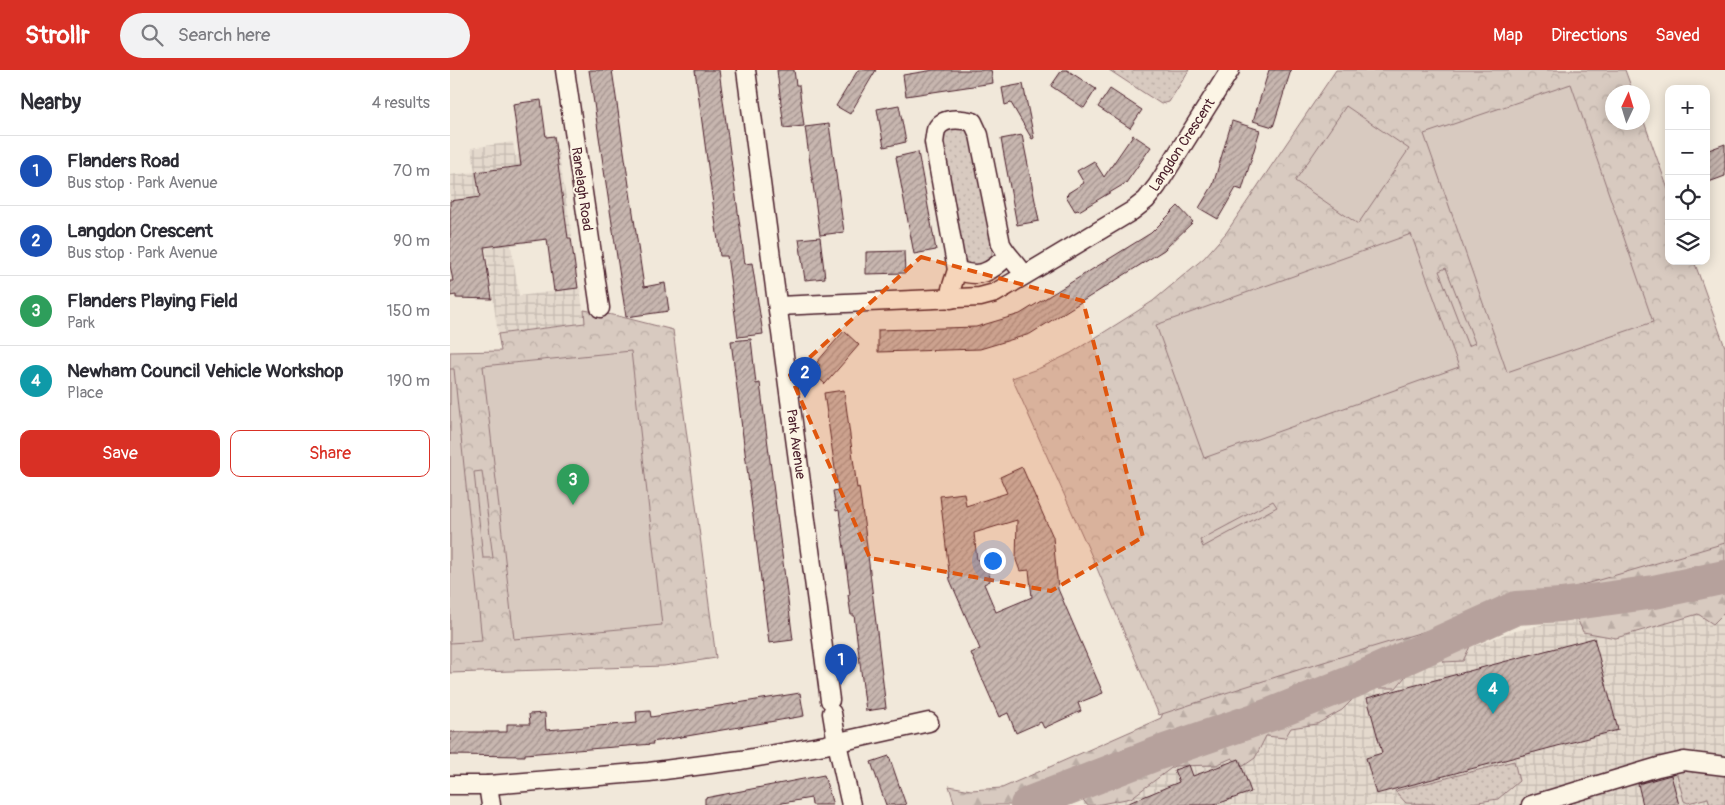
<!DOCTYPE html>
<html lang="en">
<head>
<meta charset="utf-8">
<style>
  :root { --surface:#fff; --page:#f2f2f3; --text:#2b2b33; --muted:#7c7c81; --line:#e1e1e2; --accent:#d93025 }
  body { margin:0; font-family:Pangolin,sans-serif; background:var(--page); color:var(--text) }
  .controls { position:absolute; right:15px; top:15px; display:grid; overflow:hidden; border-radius:10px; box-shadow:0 2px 12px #0003 }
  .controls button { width:45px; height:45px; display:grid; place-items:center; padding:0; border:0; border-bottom:1px solid var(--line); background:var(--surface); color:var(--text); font:25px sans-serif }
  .compass { position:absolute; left:1155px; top:15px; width:45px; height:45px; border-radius:50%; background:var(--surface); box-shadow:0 2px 12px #0003; rotate:4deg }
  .you { position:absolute; left:542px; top:490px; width:18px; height:18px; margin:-12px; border:4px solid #fff; border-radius:50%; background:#1a73e8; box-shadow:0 0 0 8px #1a73e833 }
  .badge { display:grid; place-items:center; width:32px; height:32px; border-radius:50%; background:var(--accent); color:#fff; font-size:16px; font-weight:700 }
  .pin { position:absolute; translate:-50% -41px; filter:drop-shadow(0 1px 2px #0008) }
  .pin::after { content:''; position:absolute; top:26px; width:18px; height:15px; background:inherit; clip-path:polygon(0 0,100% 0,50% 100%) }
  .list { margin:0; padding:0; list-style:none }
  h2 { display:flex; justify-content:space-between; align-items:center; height:65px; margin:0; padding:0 20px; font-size:21px }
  h2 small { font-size:16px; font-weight:400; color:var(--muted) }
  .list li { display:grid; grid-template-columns:32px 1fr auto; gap:15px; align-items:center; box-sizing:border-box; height:70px; padding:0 20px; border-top:1px solid var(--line) }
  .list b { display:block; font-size:19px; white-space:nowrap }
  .list p { margin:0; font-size:16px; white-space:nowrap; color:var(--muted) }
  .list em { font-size:16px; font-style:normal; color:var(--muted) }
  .actions { display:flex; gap:10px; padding:15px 20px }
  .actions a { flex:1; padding:11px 0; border:1px solid var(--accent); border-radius:10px; text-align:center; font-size:18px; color:var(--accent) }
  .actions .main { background:var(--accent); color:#fff }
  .icon { flex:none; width:28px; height:28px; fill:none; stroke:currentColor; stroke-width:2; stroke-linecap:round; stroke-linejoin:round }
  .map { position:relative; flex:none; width:1275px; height:735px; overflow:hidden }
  header { display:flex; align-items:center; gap:30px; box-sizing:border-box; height:70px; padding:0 25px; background:var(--accent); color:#fff }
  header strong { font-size:24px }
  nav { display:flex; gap:28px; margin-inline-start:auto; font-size:18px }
  .search { width:350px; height:45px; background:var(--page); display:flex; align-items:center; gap:12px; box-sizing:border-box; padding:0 18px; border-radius:28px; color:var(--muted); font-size:19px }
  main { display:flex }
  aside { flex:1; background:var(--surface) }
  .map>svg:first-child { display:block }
</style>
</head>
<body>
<header>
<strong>Strollr</strong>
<div class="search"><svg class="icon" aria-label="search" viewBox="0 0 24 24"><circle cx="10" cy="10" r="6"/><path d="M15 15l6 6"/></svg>Search here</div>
<nav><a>Map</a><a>Directions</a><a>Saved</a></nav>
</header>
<main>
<aside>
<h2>Nearby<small>4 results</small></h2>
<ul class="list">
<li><span class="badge" style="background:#1a4fb4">1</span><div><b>Flanders Road</b><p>Bus stop · Park Avenue</p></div><em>70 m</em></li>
<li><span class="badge" style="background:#1a4fb4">2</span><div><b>Langdon Crescent</b><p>Bus stop · Park Avenue</p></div><em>90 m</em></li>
<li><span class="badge" style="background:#2e9e5b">3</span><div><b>Flanders Playing Field</b><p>Park</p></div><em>150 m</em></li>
<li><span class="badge" style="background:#0f9aa8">4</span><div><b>Newham Council Vehicle Workshop</b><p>Place</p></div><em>190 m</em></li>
</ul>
<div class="actions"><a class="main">Save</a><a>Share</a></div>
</aside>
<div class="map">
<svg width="1275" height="735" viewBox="0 0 1275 735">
  <defs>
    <pattern id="industrial-grid" width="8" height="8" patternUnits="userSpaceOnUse" patternTransform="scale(1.25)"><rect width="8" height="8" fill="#e4d9cd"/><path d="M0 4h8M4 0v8" fill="none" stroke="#c5bab0"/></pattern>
    <pattern id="grass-dots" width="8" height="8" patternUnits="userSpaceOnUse" patternTransform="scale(1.25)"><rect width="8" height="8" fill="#d8cac0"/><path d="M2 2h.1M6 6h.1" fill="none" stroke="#bbada5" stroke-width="1.8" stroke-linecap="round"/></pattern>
    <pattern id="forest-firs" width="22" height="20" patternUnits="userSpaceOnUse" patternTransform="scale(1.25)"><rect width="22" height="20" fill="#d8cac0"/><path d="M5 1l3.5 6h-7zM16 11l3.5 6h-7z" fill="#bbada5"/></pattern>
    <pattern id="park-crowns" width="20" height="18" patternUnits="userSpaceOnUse" patternTransform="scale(1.25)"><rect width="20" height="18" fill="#d8cac0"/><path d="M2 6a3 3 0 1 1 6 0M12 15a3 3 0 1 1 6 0" fill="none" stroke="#bbada5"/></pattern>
    <pattern id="building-hatch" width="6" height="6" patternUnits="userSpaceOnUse" patternTransform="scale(1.25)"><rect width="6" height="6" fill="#c7b6af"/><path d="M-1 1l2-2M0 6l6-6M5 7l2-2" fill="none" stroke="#a4938f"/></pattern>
  </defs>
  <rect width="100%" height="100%" fill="#f1e8da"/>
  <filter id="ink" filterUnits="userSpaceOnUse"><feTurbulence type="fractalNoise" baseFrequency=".02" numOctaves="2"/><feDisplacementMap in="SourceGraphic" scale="10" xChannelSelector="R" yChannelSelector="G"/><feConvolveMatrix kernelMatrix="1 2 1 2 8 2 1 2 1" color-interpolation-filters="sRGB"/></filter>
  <g filter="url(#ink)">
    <!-- industrial -->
    <g fill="url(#industrial-grid)">
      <path d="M 63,72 L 65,86 L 108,79 L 122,166 L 61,175 L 69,226 L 130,218 L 135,253 L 48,264 L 36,179 L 0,183 L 0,105 L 25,102 L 21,78 Z"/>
      <path d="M 1275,510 L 1275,735 L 634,735 L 631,728 L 1058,563 Z"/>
    </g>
    <!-- grass -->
    <g fill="url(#grass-dots)" stroke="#917476">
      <path d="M 659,0 L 739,0 L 719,32 L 711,34 Z"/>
      <path d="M 503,55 L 517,59 L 522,67 L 542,179 C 544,198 520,202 512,185 L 491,69 L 494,62 Z"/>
      <path d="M 1064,691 L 1069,711 L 1048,729 L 1008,735 L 956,733 L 945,721 Z"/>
      <path d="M 1240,699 L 1275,704 L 1275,735 L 1260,735 L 1258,728 L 1238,733 L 1234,731 L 1226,701 Z"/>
    </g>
    <!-- forest -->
    <path fill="url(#forest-firs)" stroke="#917476" d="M 1275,390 L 1275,542 L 1263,554 L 1248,544 L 1166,568 L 1133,562 L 1126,546 L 1086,546 L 1025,566 L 1013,591 L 994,592 L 989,582 L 964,596 L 946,618 L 914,618 L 892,640 L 867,654 L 841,658 L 835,668 L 816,666 L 805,688 L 792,697 L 782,688 L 766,695 L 724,696 L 681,728 L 646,735 L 637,735 L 629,724 L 605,735 L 505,735 L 499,716 L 521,720 L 552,718 L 711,648 L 717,632 Z"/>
    <!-- park -->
    <g fill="url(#park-crowns)" stroke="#917476">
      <path d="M 886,0 L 1175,0 L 1183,22 L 1162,22 L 1162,52 L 1192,52 L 1193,49 L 1219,122 L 1219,191 L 1244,191 L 1275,277 L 1275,473 C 1086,529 896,582 709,645 L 643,489 L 562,308 L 590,298 L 621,283 L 683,244 L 703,231 L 754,188 L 776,163 Z"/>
      <path d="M 134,240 L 168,246 L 223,260 L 266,588 L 214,596 L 0,603 L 0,282 L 51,281 L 48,264 L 135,253 Z"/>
    </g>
    <!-- pitch -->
    <g fill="#d8cac0" stroke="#917476">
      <path d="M 1121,14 L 1203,252 L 1057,302 L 974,64 Z"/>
      <path d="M 896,36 L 959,79 L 908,154 L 845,111 Z"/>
      <path d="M 961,164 L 1009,297 L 754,388 L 706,255 Z"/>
      <path d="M 996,198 L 1025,273 L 1018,276 L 989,201 Z"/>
      <path d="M 181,281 L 212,555 L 64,569 L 33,296 Z"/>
      <path d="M 0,299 L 4,299 L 32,571 L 0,573 Z"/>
      <path d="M 32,401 L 43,488 L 33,488 L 24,402 Z"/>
      <path d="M 823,431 L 827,437 L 753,477 L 750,470 Z"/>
    </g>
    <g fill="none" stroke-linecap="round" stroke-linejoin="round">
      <!-- river -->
      <path stroke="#b6a19c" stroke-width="34" d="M 577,735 L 582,732 L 706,684 L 822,644 L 902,612 L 1066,538 L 1111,535 L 1204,522 L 1275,507"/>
    </g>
    <!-- building -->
    <g fill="url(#building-hatch)" stroke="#4a1f2b" fill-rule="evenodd">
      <path d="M 139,0 L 162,0 L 194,217 L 215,213 L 219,241 L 176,247 Z"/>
      <path d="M 245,0 L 269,0 L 295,194 L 302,193 L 313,264 L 288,267 L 277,186 L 270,186 Z"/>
      <path d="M 327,0 L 344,0 L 346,15 L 349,15 L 354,56 L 334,58 Z"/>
      <path d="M 408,0 L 426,0 L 400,44 L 386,36 Z"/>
      <path d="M 484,0 L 541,0 L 543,13 L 456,26 L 453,5 Z"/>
      <path d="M 612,0 L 617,0 L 646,19 L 634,38 L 601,16 Z"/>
      <path d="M 819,0 L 841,0 L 823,57 L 803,51 Z"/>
      <path d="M 573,14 L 584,68 L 582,69 L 561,33 L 555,35 L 552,18 Z"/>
      <path d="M 660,19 L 692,40 L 680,58 L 648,37 Z"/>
      <path d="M 91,30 L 96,67 L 104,66 L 118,168 L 121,168 L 128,218 L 104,221 L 97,169 L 34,177 L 42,229 L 6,228 L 6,225 L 0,226 L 0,211 L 3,211 L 0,195 L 0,131 L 30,127 L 26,102 L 71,96 L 63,34 Z"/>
      <path d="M 449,35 L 456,72 L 434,77 L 427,39 Z"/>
      <path d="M 782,51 L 810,60 L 792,120 L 786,118 L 768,149 L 749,138 L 763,115 Z"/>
      <path d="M 379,54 L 394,162 L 370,165 L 355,57 Z"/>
      <path d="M 572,65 L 589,151 L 567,155 L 551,69 Z"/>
      <path d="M 683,65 L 701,77 L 676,113 L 629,141 L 628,140 L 625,141 L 616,126 L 618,124 L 618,123 L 634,113 L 627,101 L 644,91 L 654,107 Z"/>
      <path d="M 1275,74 L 1275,106 L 1256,113 L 1256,81 Z"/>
      <path d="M 468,82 L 486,180 L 464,184 L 446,87 Z"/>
      <path d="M 728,136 L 743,152 L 714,180 L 580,264 L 530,279 L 428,282 L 428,260 L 526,257 L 570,244 L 701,163 Z"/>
      <path d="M 370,167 L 375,208 L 355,210 L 349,169 Z"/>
      <path d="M 454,181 L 455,203 L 416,204 L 416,182 Z"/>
      <path d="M 394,261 L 409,275 L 375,314 L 362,302 L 370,295 L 367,292 Z"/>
      <path d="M 301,269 L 306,314 L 310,313 L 343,570 L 319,573 L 281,271 Z"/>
      <path d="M 394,320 L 407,418 L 409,417 L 415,460 L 436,638 L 416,641 L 404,545 L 401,545 L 398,525 L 400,525 L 389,440 L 386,441 L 383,421 L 388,420 L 374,323 Z"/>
      <path d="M 572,397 L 603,467 L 608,519 L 653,623 L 628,633 L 631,641 L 594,658 L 591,652 L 566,663 L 558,643 L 549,647 L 521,583 L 530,579 L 500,510 L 490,426 L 514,423 L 516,436 L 557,423 L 550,407 ZM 567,450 L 566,490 L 570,501 L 579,500 L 582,527 L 546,542 L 534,514 L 540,511 L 539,500 L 533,489 L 527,490 L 524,463 Z"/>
      <path d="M 1144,568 L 1168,660 L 926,724 L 916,688 L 932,683 L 917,628 Z"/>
      <path d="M 350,623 L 354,646 L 202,672 L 203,674 L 75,684 L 75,686 L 0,685 L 0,662 L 57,662 L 57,654 L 80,654 L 79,644 L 95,643 L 96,660 L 187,653 L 186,642 L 200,641 L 201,647 Z"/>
      <path d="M 439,686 L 449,715 L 456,735 L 436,735 L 421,692 Z"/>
      <path d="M 789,689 L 801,722 L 764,735 L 674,735 L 729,712 L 724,700 L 739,695 L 743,706 Z"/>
      <path d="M 374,705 L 383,735 L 362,735 L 361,728 L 321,735 L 255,735 L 255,728 Z"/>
      <path d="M 1221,705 L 1229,735 L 1193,735 L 1188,714 Z"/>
    </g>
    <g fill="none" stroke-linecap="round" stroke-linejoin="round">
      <!-- minor casing -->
      <g stroke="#4a1f2b" stroke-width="21">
        <g id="minor">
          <path d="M 115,0 L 150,238"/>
          <path d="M 296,0 L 380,630"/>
          <path d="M 507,200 C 530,209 541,202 557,186"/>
          <path d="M 501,229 L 501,219 L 507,200 L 484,72 C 485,68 485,63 486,60 C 493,46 511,49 523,52 L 529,65 L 551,174 C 558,187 567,193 574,205"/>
          <path d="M 328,236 L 530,227 L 545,223 L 682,141 L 696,130 L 707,116 L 780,0"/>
          <path d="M 382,643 L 387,673 L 401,735"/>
          <path d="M 0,715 L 38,715 L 199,702 L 291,690 L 375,675 L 479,652"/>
          <path d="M 38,715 L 41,735"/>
          <path d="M 1081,735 L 1208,697 L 1234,691 L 1275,696"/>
        </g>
      </g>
      <!-- minor -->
      <use href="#minor" stroke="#fcf5e5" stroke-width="18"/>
    </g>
  </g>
  <!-- marked area -->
  <path fill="#e0560e" fill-opacity="0.2" stroke="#e0560e" stroke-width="4" stroke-dasharray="10 6" stroke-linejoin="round" d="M 471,187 L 633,231 L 693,467 L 601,521 L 420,488 L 340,305 Z"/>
  <g text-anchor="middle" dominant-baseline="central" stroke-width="4" stroke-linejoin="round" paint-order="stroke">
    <!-- street labels -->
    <g font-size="14" fill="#4a1f2b" stroke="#fcf5e5">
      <text transform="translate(732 75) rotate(-57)">Langdon Crescent</text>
      <text transform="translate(132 119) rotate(82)">Ranelagh Road</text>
      <text transform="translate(346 374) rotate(82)">Park Avenue</text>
    </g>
  </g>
</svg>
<div class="controls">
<button>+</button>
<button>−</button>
<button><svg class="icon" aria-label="locate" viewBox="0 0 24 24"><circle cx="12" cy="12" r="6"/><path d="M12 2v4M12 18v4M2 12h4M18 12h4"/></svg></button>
<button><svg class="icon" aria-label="layers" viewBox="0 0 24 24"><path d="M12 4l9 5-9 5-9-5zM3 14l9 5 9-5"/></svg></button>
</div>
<svg class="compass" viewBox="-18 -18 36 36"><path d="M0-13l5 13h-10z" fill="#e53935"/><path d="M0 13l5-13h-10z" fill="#7c7c81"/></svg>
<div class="you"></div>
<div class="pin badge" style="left:391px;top:615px;background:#1a4fb4">1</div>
<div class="pin badge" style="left:355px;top:328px;background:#1a4fb4">2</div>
<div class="pin badge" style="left:123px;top:435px;background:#2e9e5b">3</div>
<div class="pin badge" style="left:1043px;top:644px;background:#0f9aa8">4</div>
</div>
</main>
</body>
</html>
